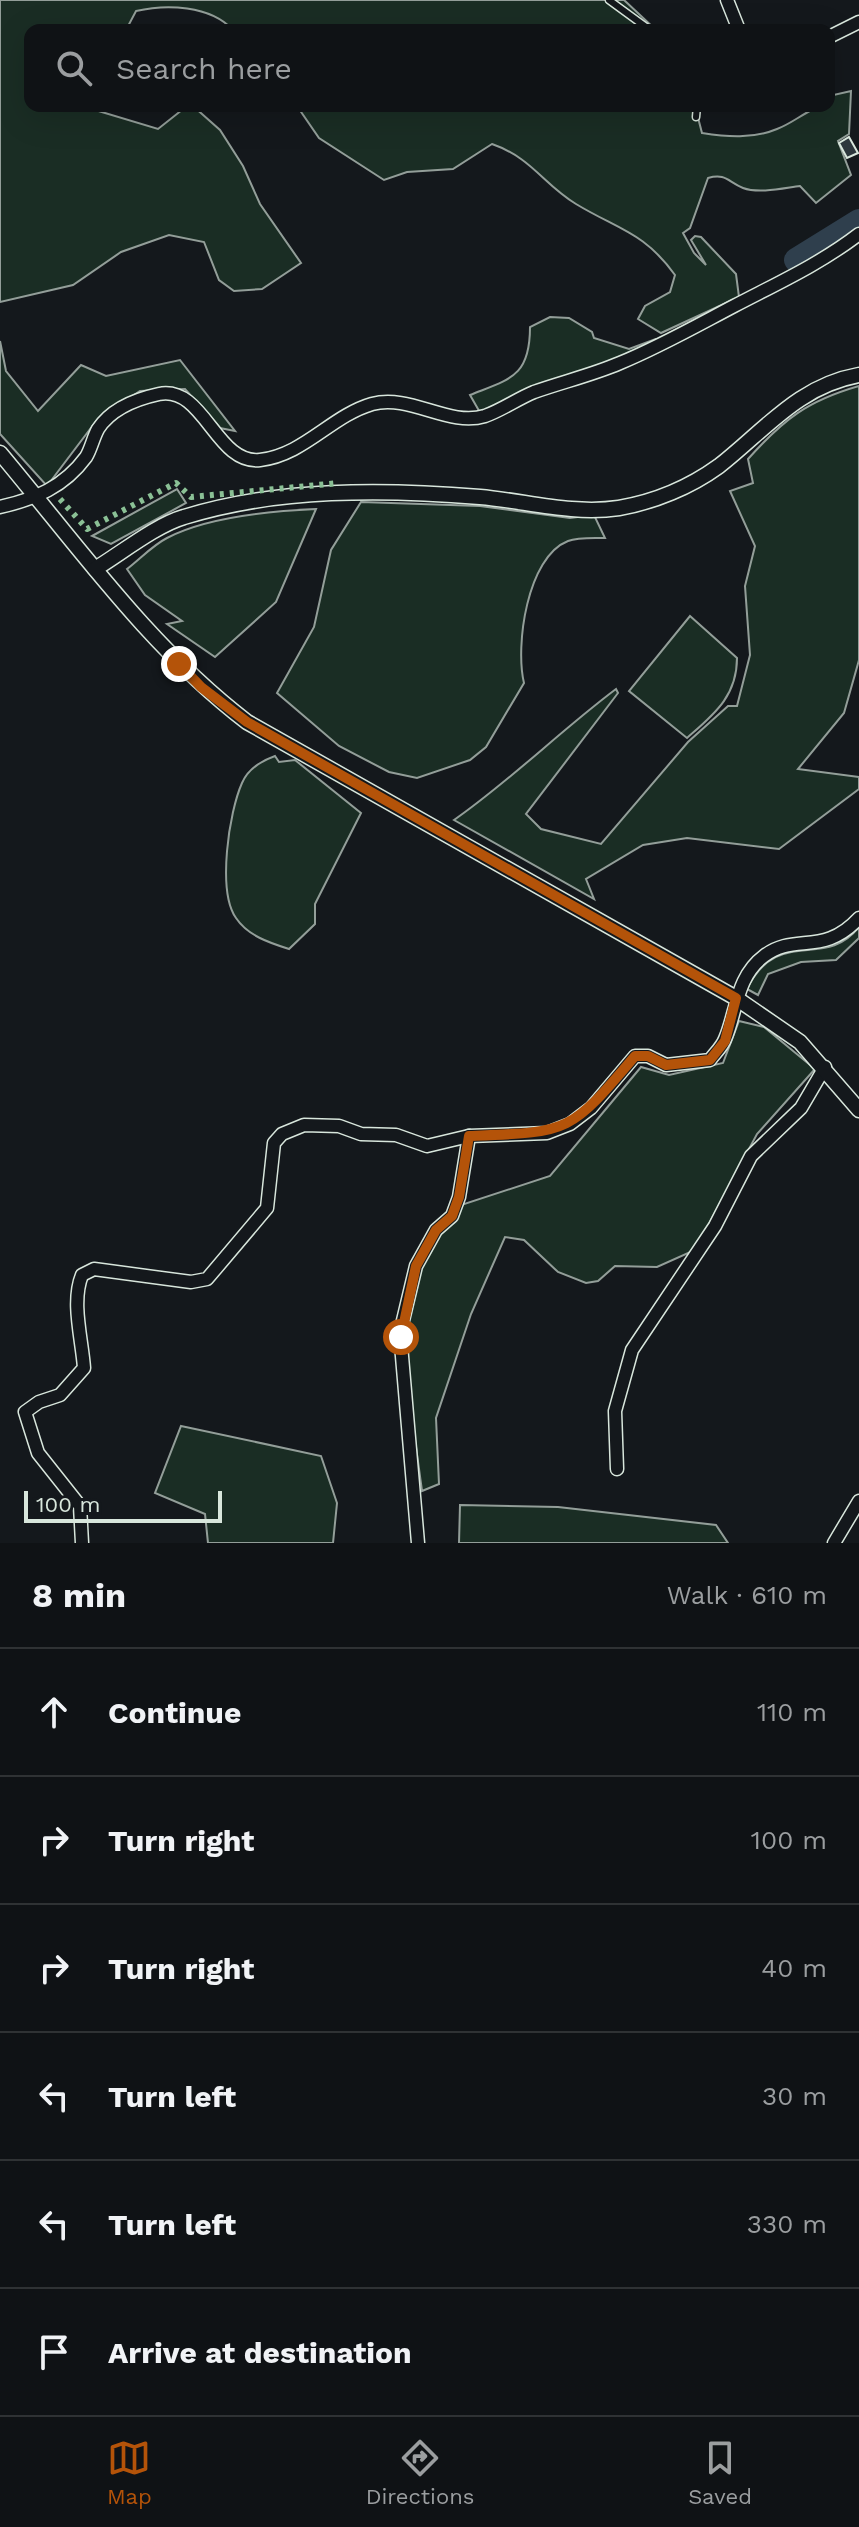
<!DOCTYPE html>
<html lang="en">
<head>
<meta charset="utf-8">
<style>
  :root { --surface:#0f1215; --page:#1d2022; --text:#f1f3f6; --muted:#9b9ea0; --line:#2f3234; --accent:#b45309 }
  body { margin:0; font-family:"Work Sans",sans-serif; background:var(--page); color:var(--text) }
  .scale { position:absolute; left:24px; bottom:20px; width:198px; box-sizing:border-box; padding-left:8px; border:4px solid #d8e6dc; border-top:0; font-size:22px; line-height:28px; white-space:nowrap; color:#d8e6dc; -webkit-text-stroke:6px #14181c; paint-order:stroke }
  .stop { position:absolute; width:24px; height:24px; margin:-18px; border:6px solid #b45309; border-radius:50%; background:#fff }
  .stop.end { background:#b45309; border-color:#fff; box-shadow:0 2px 8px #0008 }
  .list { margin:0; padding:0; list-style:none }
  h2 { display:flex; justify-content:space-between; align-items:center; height:104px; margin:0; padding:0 32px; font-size:34px }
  h2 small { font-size:26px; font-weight:400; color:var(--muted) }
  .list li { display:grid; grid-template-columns:52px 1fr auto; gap:24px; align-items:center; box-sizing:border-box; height:128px; padding:0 32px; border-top:2px solid var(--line) }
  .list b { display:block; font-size:30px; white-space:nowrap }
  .list em { font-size:26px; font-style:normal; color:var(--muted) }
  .icon { flex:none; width:44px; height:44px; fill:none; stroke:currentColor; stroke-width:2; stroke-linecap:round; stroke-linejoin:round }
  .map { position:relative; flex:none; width:859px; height:1543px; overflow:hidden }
  .search { position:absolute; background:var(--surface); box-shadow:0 8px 32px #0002; left:24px; right:24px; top:24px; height:88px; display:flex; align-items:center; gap:20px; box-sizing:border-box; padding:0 28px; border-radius:16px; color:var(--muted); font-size:30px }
  .sheet { height:872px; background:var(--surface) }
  nav { display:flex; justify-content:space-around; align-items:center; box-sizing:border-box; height:112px; border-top:2px solid var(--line); background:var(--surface); font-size:22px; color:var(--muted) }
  nav a { display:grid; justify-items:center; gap:4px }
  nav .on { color:var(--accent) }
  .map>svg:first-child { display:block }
</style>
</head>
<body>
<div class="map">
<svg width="859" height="1543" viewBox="0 0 859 1543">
  <rect width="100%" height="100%" fill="#14181c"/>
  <!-- green -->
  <g fill="#1a2d24" stroke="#939e99" stroke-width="2">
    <path d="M 0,0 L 624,0 L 656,30 L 233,30 C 210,5 166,4 136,11 L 126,30 L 30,30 L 30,106 L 95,106 L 95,110 L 158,129 L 187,106 L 193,106 L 220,130 L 243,166 L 260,204 L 301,263 L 262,289 L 234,291 L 219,280 L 204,242 L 169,235 L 121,252 L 73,285 L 0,302 Z"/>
    <path d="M 851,91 L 849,134 L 838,141 L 851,175 L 816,203 L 800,186 C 784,188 759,194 743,188 C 728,182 726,173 708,178 L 690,228 L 683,233 L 694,253 L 706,265 L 691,240 L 695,236 L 701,237 L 736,274 L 739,297 L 661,333 L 638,319 L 645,306 L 670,292 L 675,275 C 644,232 619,230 576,204 C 543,184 532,158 492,144 L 453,169 L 407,172 L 384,180 L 319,138 L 297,106 L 695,106 L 702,133 C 727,137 753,139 777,129 C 796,122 810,106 829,106 L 829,96 Z"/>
    <path d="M 550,317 L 569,318 L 592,332 L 594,338 L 629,349 L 656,339 L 643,351 L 482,416 L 470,395 C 510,379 530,377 530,327 Z"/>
    <path d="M 0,341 L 6,371 L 38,411 L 81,365 L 106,376 L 180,360 L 235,431 L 220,428 L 185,389 L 140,391 L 97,420 L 47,486 L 0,434 Z"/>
    <path d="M 859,386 L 859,660 L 844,713 L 798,769 L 859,777 L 859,789 L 779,849 L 687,838 L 643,845 L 586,879 L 594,899 L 454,820 C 510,781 560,731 616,689 L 618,693 L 526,814 L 541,829 L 601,844 L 688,742 L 728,706 L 737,706 L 750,655 L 745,586 L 755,546 L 730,491 L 753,483 L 748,459 C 784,419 807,401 859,386 Z"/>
    <path d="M 177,489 L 186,503 L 111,544 L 92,536 Z"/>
    <path d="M 361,502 L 480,506 L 570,518 L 594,515 L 605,538 C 594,538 578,537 568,541 C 527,557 515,646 524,683 L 486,747 L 470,760 L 417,778 L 389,772 L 339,746 L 277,693 L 314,627 L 331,550 Z"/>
    <path d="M 316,509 L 276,602 L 215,657 L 167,624 L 182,621 L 145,595 L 127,569 C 140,559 153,545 167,538 C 207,517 272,511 316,509 Z"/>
    <path d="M 690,616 L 737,658 C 737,697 713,715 687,738 L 629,691 Z"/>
    <path d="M 275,756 L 279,762 L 295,760 L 361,813 L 315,904 L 315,924 L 289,949 C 270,943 248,936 236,918 C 217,891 229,812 242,783 C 248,769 261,761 275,756 Z"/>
    <path d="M 859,927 L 859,938 L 836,960 L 801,962 L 768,974 L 758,995 L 747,989 C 778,925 825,971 859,927 Z"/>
    <path d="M 739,1021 L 764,1027 L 815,1069 L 757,1134 L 695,1250 L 657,1267 L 615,1266 L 598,1281 L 586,1283 L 558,1272 L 524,1240 L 505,1237 L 471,1314 L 436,1418 L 439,1484 L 422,1491 L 401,1337 L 416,1266 L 461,1205 L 550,1176 L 641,1067 L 669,1075 L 723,1063 Z"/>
    <path d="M 181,1426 L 321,1456 L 337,1503 L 333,1543 L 208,1543 L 205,1514 L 155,1493 Z"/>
    <path d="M 460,1505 L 558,1507 L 716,1525 L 728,1543 L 459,1543 Z"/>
  </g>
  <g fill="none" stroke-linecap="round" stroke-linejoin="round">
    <!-- river -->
    <path stroke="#2f3f4d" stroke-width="24" d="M 796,260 L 859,221"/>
  </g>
  <!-- building -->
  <path fill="#2c363c" stroke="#d8e6dc" stroke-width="2" d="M 849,137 L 858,153 L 847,158 L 839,143 Z"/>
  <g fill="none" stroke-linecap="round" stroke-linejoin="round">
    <!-- service casing -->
    <g stroke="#d8e6dc" stroke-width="9">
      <g id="service">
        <path d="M 609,0 L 650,30"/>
        <path d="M 696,117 L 697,106"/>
      </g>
    </g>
    <!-- minor casing -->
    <g stroke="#d8e6dc" stroke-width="15">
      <g id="minor">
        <path d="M 727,0 L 739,30"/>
        <path d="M 829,37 L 859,22"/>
        <path d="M 0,507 C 35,499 64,487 86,457 C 91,449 93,438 98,429 C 111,409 136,399 159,394 C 204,385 216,465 260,460 C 304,455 331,416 372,404 C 411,394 448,427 485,416 C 502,410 517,399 534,392 C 562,382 592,375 620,363 C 659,347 696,326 734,306 C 776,284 820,264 859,234"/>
        <path d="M 617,1469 L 615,1411 L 632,1350 L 715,1226 L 751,1156 L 801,1108 L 825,1067"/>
        <path d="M 82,1543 L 80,1506 L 38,1453 L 25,1412 L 39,1402 L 60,1395 L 84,1368 C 82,1339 71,1302 82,1275 L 94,1269 L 191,1282 L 207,1279 L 267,1208 L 274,1143 L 282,1134 L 304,1125 L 339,1126 L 361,1134 L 396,1135 L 427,1146 L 469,1136 L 547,1133 L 570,1124 L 591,1108 L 635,1056 L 648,1056 L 666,1065 L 710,1060 C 715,1053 722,1047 725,1039 C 737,1011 736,977 764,956 C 795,932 823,957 859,918"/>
        <path d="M 418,1543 L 400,1333 L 416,1266 L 436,1230 L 452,1216 L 459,1197 L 469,1136"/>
        <path d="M 834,1543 L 859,1501"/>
      </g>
    </g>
    <!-- tertiary casing -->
    <g stroke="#d8e6dc" stroke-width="17">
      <g id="tertiary">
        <path d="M 0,453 C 78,546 150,648 247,722 L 736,998 L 800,1042 L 859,1110"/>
        <path d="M 95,569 C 120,554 156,525 184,517 C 277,488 384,489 480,497 C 526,501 572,515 619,508 C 654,502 690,487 719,466 C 765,430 798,386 859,375"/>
      </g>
    </g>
    <!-- service -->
    <use href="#service" stroke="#14181c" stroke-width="6"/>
    <!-- minor -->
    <use href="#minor" stroke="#14181c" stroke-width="12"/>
    <!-- tertiary -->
    <use href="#tertiary" stroke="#14181c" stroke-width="14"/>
    <!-- hedge -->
    <path stroke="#8ac095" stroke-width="6" stroke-dasharray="4 6" stroke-linecap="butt" d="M 60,499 L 87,529 L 176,483 L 191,497 L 339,483"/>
  </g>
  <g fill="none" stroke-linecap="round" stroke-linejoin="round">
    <!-- route -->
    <path stroke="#b45309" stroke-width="10" d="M 179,664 L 201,687 L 247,722 L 736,998 L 725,1041 L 710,1060 L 666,1065 L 648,1056 L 635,1056 C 569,1134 570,1132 469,1136 L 459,1197 L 452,1216 L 436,1230 L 416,1266 L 401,1337"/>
  </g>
</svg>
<div class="scale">100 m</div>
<div class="stop" style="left:401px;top:1337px"></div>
<div class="stop end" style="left:179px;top:664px"></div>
<div class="search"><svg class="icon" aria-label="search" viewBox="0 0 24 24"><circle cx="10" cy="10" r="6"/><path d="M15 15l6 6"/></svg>Search here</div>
</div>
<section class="sheet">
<h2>8 min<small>Walk · 610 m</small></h2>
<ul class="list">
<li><svg class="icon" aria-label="ahead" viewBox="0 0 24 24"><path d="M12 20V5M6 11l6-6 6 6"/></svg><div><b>Continue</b></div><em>110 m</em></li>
<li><svg class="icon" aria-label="right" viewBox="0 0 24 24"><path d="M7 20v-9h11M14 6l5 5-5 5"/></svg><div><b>Turn right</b></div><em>100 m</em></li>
<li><svg class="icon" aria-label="right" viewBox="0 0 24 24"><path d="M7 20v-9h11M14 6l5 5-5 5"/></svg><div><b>Turn right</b></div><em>40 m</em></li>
<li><svg class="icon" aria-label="left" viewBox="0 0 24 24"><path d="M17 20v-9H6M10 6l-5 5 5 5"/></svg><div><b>Turn left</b></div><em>30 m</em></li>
<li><svg class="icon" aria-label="left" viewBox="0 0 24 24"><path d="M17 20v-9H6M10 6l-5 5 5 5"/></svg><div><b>Turn left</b></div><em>330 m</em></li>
<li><svg class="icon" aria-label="arrive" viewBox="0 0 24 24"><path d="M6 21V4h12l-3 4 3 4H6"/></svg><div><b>Arrive at destination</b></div></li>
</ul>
</section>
<nav>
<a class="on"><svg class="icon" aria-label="map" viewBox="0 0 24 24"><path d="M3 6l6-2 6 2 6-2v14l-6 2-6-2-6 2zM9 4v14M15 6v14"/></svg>Map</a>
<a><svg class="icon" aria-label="directions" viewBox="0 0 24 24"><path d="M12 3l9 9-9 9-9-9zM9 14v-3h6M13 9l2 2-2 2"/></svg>Directions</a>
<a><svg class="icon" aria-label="saved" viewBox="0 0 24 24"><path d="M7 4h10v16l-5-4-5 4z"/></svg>Saved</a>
</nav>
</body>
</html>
